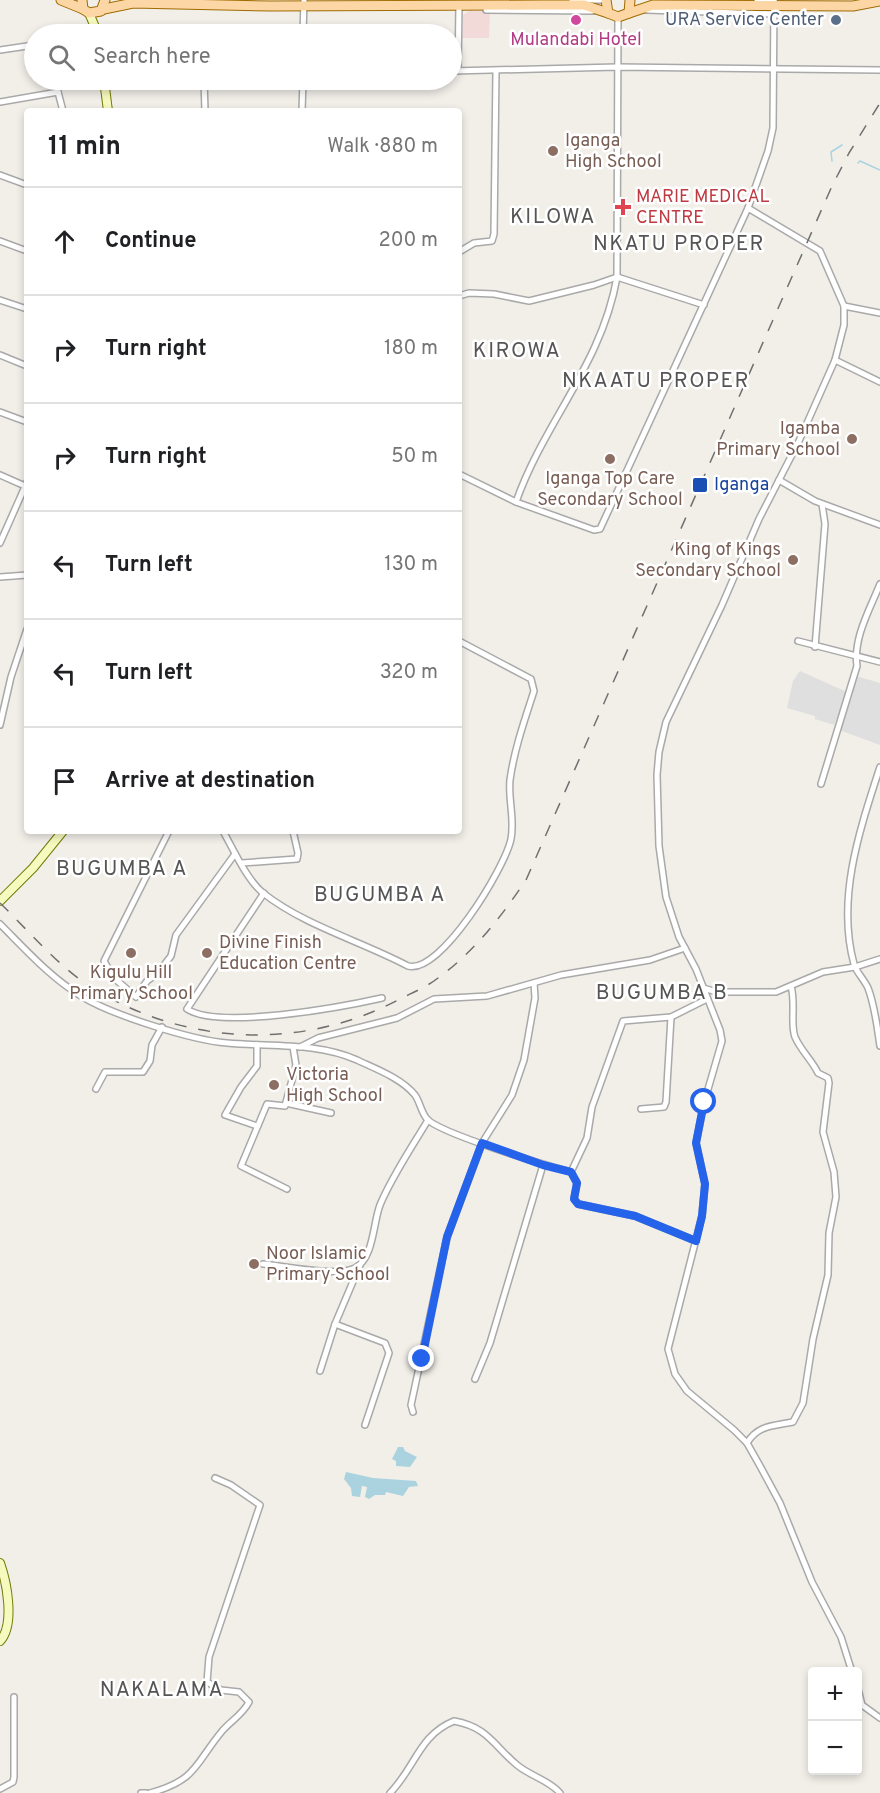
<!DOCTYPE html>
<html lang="en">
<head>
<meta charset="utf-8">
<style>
  :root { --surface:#fff; --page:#f2f2f2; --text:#202124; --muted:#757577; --line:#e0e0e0 }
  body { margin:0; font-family:Overpass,sans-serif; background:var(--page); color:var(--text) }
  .controls { position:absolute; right:18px; bottom:18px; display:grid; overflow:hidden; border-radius:6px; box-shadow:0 3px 9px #0003 }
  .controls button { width:54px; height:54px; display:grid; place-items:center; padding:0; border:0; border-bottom:2px solid var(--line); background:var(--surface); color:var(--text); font:30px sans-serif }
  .stop { position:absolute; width:18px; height:18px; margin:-14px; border:4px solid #2563eb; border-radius:50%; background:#fff }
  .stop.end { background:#2563eb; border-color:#fff; box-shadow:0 2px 6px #0008 }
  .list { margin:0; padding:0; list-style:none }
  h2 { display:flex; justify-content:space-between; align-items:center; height:78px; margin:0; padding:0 24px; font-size:26px }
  h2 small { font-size:20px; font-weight:400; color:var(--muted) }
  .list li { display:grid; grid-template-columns:39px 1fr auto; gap:18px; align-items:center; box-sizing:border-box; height:108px; padding:0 24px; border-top:2px solid var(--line) }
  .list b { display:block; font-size:22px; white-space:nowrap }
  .list em { font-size:20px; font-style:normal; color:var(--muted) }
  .icon { flex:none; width:33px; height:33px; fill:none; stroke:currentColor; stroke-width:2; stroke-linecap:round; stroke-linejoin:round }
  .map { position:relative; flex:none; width:880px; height:1793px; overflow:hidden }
  .search { position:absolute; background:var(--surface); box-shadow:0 3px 9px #0003; left:24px; top:24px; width:438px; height:66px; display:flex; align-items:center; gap:15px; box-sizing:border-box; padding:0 21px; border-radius:33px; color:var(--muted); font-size:22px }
  .panel { position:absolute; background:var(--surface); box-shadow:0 3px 9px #0003; left:24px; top:108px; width:438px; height:726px; border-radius:6px }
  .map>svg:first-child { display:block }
</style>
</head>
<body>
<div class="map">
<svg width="880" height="1793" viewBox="0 0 880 1793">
  <rect width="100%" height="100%" fill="#f2efe9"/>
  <!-- residential -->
  <g fill="#e0dfdf">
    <path d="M 800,671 L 847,692 L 834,725 L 815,719 L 815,716 L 787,708 L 793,681 Z"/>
    <path d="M 856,676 L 880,683 L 880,745 L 839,730 Z"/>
  </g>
  <!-- commercial -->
  <path fill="#f2dad9" d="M 469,11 L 490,11 L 489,38 L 462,38 L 463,15 Z"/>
  <!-- water -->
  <g fill="#aad3df">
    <path d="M 398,1447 L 403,1447 L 405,1451 L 417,1457 L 410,1467 L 396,1466 L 396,1461 L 392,1459 Z"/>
    <path d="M 346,1472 L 373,1478 L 416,1481 L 418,1486 L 409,1487 L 403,1496 L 386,1492 L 385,1495 L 375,1495 L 369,1499 L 365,1497 L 367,1487 L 362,1486 L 360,1497 L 352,1496 L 351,1488 L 344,1479 Z"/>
  </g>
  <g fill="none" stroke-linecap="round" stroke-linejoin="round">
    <!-- stream -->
    <g stroke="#aad3df" stroke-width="1.5">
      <path d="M 832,161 L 831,152 L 842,145"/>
      <path d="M 858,163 L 860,161 L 880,170"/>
    </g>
    <!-- street casing -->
    <g stroke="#a9a9a9" stroke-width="8">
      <g id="street">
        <path d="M 572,0 L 601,0"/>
        <path d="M 757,0 L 774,0"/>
        <path d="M 486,10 L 593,11"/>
        <path d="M 646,10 L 774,14"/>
        <path d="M 303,34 L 304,0"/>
        <path d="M 0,50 L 34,45"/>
        <path d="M 452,71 L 617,67 L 880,70"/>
        <path d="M 458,71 L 459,5"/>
        <path d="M 57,80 L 58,92"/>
        <path d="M 204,80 L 205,111"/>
        <path d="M 0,102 L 58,92 L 63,111"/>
        <path d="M 302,111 L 303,80"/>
        <path d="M 0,175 L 27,185"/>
        <path d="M 748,208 L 820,251 L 844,306 L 844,325 L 835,360 L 799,441 L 759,519 L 722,605 L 666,722 L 659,752 L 657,775 L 659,846 L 666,897 L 679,937 L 696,969 L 720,1030 L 722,1041 L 704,1103 L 696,1143 L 705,1184 L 702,1216 L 668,1349 L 675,1374 L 687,1391 L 734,1430 L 747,1443 L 760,1466 L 780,1503 L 812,1582 L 841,1637 L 852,1672"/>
        <path d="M 0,241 L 27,251"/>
        <path d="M 459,252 L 474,243 L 492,241 L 494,234 L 496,71"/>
        <path d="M 459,296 L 469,293 L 494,294 L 529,301 L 594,285 L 617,277 L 704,305"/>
        <path d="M 0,300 L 27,309"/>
        <path d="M 844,306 L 880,313"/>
        <path d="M 0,355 L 27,366"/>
        <path d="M 835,360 L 880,382"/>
        <path d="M 0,412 L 27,422"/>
        <path d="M 459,474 L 516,502 L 594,530 L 600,529 L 748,208 L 768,151 L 773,128 L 774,0"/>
        <path d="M 0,475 L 25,486"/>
        <path d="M 779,480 L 815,501 L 880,525"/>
        <path d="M 516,502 C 544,422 602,364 617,277 L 618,17"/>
        <path d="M 0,543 L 27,482"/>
        <path d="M 0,577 L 27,575"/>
        <path d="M 798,641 L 880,662"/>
        <path d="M 815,647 L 825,524 L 822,504"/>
        <path d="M 0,725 L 11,677 L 27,629"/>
        <path d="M 880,767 C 860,829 836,898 854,964 C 856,972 864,979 868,988 C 875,1006 877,1026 880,1046"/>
        <path d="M 821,784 L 857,666 C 853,638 870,609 880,584"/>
        <path d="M 169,831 L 104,961 L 114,978 L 136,997 L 147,981 L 157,974 L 171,956 L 176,935 L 235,854"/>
        <path d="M 223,831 C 233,849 247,880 263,893 C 305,926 361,941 408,966 C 440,975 505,868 511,839 C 515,819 508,800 510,780 C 514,750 525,719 534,691 L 531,679 L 459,641"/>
        <path d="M 242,863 L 297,859 L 298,853 L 293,831"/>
        <path d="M 264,893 L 187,1009 C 219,1030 342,1007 382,998"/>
        <path d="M 0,924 C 25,949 51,978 81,996 C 112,1015 191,1040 227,1043 C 271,1047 316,1042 357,1060 C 376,1069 401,1078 415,1095 C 420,1102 421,1112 427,1119 C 439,1133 548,1166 571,1172 L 577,1183 L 574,1199 L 578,1204 L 635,1216 L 696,1241"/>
        <path d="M 703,988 L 717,992 L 776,992 L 823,972 L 855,967 L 880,959"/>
        <path d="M 300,1047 L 318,1038 L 397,1018 L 434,999 L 487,996 L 561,975 L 650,960 L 685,948"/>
        <path d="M 96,1089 L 105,1072 L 143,1072 L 150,1061 L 152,1045 L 162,1027"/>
        <path d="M 286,1103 L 331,1113"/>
        <path d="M 641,1109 L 664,1107 L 666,1102 L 671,1017"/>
        <path d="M 257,1126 L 225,1115 L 241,1087 L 257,1066 L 257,1045"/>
        <path d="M 571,1172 L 587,1138 L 592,1107 L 623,1021 L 671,1017 L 707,999"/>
        <path d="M 287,1189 L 241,1166 L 267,1104 L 285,1106 L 296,1065 L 293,1047"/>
        <path d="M 263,1264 C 284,1266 338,1277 355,1268 C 374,1258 373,1223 380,1205 C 392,1176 412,1147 428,1120"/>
        <path d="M 335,1324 L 360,1265"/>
        <path d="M 320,1371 L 335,1324 L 385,1343 L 389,1353 L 365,1425"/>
        <path d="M 475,1379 L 490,1343 L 543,1165"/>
        <path d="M 413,1412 L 411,1405 L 447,1237 L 482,1143 L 512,1095 L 524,1060 L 535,998 L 534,983"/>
        <path d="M 747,1443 C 758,1425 773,1426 793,1422 L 803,1403 L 813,1339 L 828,1275 L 829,1233 L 836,1197 L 834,1172 L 823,1132 L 829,1083 L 828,1078 L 818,1073 C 812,1060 801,1051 795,1037 C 790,1024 796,1004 791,986"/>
        <path d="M 858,1689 L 862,1705 L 880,1718"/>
        <path d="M 0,1789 L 13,1782 L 14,1777 L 14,1697"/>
        <path d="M 141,1793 L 146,1793"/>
        <path d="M 150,1793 C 198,1780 195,1763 223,1730 C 232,1720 243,1714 249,1702 L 239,1692 L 221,1690 L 207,1682 L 209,1657 L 260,1505 L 231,1485 L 215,1478"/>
        <path d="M 390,1793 C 415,1768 419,1735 454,1721 C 488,1727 494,1746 517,1765 C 530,1776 549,1780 560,1793"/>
      </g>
    </g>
    <!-- secondary casing -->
    <g stroke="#707d05" stroke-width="10">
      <g id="secondary">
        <path d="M 89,13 L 98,34"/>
        <path d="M 104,80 L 108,111"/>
        <path d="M 0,901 L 33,868 L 63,831"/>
        <path d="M 0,1563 C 7,1583 15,1625 0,1641"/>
      </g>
    </g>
    <!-- primary casing -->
    <g stroke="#a06b00" stroke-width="11">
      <g id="primary">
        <path d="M 61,0 L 83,9"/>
        <path d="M 82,0 L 83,9 L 89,13 L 101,11 L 105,0"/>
        <path d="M 606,0 L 608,13 L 618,17 L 629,13 L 630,0"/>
        <path d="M 104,9 L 133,3 L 270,6 L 543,5 L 584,5 L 608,13"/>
        <path d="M 629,13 L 653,5 L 853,6 L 880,1"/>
      </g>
    </g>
    <!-- street -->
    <use href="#street" stroke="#fff" stroke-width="5"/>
    <!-- secondary -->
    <use href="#secondary" stroke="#f7fabf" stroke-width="8"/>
    <!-- primary -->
    <use href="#primary" stroke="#fcd6a4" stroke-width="9"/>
    <!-- rail -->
    <path stroke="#707070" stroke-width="1.5" stroke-dasharray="12 12" stroke-linecap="butt" d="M 0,903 C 33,935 65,975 106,996 C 199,1047 309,1048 402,998 C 414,992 428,986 438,978 C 474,952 501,917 526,880 L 832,186 L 849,153 L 880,103"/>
  </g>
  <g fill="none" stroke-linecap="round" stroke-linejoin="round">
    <!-- route -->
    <path stroke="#2563eb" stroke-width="8" d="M 422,1359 L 447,1237 L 482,1143 L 543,1165 L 571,1172 L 577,1183 L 574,1199 L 578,1204 L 635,1216 L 696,1241 L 702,1216 L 705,1184 L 696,1143 L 704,1102"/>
  </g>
  <!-- markers -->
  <circle fill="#d1479c" stroke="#fff" stroke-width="2" cx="576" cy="20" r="6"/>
  <circle fill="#5c6f8a" stroke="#fff" stroke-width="2" cx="836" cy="20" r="6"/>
  <g fill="#8d6e63" stroke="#fff" stroke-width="2">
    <circle cx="553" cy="151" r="6"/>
    <circle cx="852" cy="439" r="6"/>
    <circle cx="610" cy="459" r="6"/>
    <circle cx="793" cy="560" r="6"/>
    <circle cx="131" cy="953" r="6"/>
    <circle cx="207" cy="953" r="6"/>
    <circle cx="274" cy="1085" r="6"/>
    <circle cx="254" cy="1264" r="6"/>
  </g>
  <path fill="#e0444e" stroke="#fff" stroke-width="2" d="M620 198h6v6h6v6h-6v6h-6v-6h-6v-6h6z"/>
  <rect fill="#1a4fb4" stroke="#fff" stroke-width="2" x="692" y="477" width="16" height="16" rx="3"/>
  <g text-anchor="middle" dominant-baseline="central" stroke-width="5" stroke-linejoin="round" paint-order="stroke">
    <!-- service labels -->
    <g font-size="18" fill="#4e5e75" stroke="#fff" text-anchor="end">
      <text x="824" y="20">URA Service Center</text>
    </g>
    <!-- hotel labels -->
    <g font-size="18" fill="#b23c85" stroke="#fff">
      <text x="576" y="40">Mulandabi Hotel</text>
    </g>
    <!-- education labels -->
    <g font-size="18" fill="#785e54" stroke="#fff" text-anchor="start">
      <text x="565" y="141">Iganga<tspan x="565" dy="21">High School</tspan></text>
      <text x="840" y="429" text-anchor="end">Igamba<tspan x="840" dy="21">Primary School</tspan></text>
      <text x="610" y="479" text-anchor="middle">Iganga Top Care<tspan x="610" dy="21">Secondary School</tspan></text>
      <text x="781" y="550" text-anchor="end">King of Kings<tspan x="781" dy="21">Secondary School</tspan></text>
      <text x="219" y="943">Divine Finish<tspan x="219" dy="21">Education Centre</tspan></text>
      <text x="131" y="973" text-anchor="middle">Kigulu Hill<tspan x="131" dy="21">Primary School</tspan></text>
      <text x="286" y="1075">Victoria<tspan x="286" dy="21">High School</tspan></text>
      <text x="266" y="1254">Noor Islamic<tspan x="266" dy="21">Primary School</tspan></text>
    </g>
    <!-- health labels -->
    <g font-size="18" fill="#be3a42" stroke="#fff" text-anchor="start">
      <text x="636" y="197">MARIE MEDICAL<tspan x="636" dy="21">CENTRE</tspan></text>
    </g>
    <!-- transit labels -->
    <g font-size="18" fill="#164399" stroke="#fff" text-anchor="start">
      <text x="714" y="485">Iganga</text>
    </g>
    <!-- quarter labels -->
    <g font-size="21" letter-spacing="1.5" fill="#555" stroke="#fff">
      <text x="553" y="217">KILOWA</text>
      <text x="679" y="244">NKATU PROPER</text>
      <text x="517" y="351">KIROWA</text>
      <text x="656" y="381">NKAATU PROPER</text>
      <text x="122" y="869">BUGUMBA A</text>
      <text x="380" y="895">BUGUMBA A</text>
      <text x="662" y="993">BUGUMBA B</text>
      <text x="162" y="1690">NAKALAMA</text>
    </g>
  </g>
</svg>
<div class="controls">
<button>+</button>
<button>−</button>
</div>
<div class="stop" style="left:704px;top:1102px"></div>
<div class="stop end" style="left:422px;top:1359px"></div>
<div class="search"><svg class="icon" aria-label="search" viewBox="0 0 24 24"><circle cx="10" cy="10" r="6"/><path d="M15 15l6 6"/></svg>Search here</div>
<section class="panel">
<h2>11 min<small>Walk · 880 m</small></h2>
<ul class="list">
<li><svg class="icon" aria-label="ahead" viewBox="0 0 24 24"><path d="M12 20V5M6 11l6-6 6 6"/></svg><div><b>Continue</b></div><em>200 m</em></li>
<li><svg class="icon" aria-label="right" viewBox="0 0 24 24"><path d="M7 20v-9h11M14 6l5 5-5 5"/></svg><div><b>Turn right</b></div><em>180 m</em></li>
<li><svg class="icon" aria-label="right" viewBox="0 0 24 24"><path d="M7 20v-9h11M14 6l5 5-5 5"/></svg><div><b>Turn right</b></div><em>50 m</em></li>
<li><svg class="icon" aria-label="left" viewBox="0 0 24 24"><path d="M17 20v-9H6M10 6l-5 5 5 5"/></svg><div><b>Turn left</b></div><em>130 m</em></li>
<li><svg class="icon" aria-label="left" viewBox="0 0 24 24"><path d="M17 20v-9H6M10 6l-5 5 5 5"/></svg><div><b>Turn left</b></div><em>320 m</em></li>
<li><svg class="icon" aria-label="arrive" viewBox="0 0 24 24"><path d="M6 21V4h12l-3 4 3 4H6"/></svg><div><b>Arrive at destination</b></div></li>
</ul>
</section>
</div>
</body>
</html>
